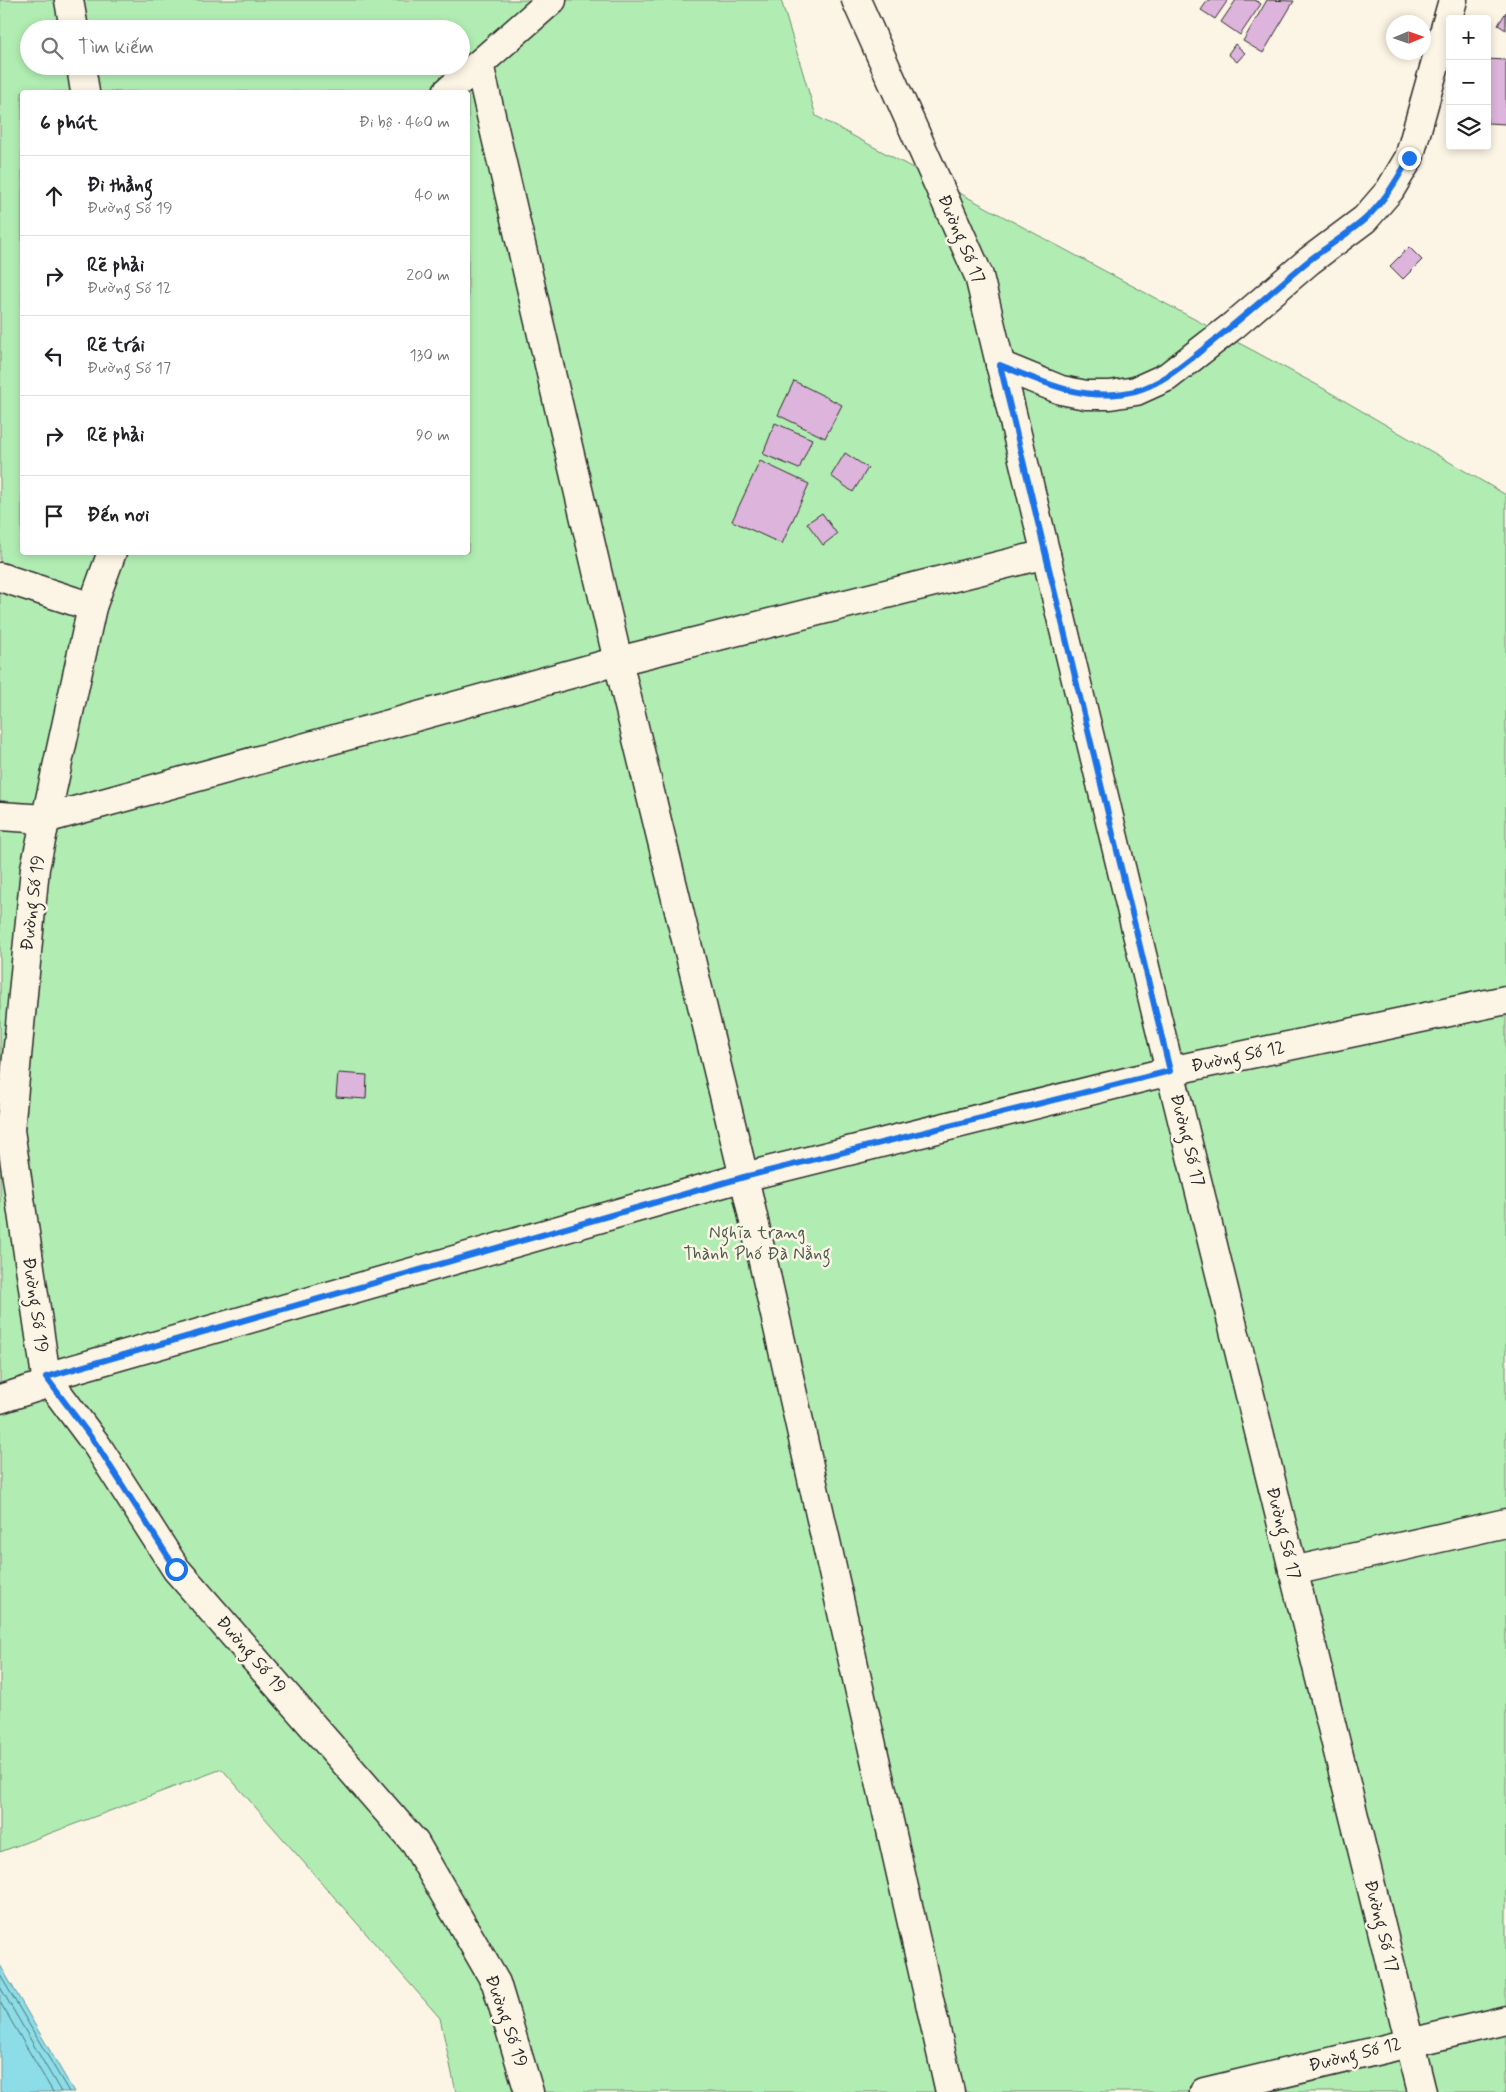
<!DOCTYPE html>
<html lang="vi">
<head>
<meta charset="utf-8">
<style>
  :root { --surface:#fff; --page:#f6f6f6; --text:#202124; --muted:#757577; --line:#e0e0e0 }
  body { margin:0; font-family:Mynerve,sans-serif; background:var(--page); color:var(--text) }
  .controls { position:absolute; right:15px; top:15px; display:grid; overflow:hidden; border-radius:5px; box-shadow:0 2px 8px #0003 }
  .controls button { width:45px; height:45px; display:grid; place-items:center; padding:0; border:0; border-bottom:1px solid var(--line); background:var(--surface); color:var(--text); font:25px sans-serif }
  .compass { position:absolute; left:1386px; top:15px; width:45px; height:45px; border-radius:50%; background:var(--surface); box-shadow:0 2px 8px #0003; rotate:88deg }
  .stop { position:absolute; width:15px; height:15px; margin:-11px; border:4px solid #1a73e8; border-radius:50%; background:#fff }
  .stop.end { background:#1a73e8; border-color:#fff; box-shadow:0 1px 5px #0008 }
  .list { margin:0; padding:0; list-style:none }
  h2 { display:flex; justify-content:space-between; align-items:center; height:65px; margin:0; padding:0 20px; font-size:21px }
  h2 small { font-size:16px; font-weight:400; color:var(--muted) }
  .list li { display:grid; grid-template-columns:32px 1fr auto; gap:15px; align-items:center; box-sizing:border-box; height:80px; padding:0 20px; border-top:1px solid var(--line) }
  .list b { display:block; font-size:19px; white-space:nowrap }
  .list p { margin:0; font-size:16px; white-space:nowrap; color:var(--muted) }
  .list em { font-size:16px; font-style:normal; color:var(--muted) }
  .icon { flex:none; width:28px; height:28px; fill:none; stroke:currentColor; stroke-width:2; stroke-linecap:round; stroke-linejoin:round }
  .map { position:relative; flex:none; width:1506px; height:2092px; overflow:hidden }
  .search { position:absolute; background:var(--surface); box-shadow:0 2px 8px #0003; left:20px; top:20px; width:450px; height:55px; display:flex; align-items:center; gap:12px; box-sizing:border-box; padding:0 18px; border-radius:28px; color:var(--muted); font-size:19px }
  .panel { position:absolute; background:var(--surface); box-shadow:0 2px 8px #0003; left:20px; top:90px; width:450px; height:465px; border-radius:5px }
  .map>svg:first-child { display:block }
</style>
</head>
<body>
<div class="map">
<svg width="1506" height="2092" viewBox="0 0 1506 2092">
  <rect width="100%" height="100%" fill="#fcf5e5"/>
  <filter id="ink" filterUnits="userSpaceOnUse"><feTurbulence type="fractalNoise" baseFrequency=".02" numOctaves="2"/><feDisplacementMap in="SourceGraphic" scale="10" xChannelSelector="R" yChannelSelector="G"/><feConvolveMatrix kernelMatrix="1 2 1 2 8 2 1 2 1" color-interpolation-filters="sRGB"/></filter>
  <g filter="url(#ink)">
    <!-- green -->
    <path fill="#b1edb2" stroke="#6e8c6e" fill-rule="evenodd" d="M 0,0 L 781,0 L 816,116 L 1319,386 L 1506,495 L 1506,2092 L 456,2092 L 440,2018 L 222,1769 L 0,1852 ZM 29,29 L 461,29 L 461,66 L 29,66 ZM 22,92 L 468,92 L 468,552 L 22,552 Z"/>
    <!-- water -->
    <path fill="#8cdde7" stroke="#65969c" d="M 0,1965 L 74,2092 L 0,2092 Z"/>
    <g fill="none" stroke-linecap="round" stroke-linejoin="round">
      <!-- shore -->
      <g stroke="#527276" stroke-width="1">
        <path d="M 0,1975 L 69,2092"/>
        <path d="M 0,1987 L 61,2092"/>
        <path d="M 0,2002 L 53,2092"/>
      </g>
    </g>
    <!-- building -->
    <g fill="#ddb4db" stroke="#2b2b2b">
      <path d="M 1208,0 L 1228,0 L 1215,19 L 1201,10 Z"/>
      <path d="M 1236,0 L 1255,0 L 1261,4 L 1240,35 L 1221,22 Z"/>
      <path d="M 1267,0 L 1294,1 L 1263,53 L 1243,41 Z"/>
      <path d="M 1506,12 L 1506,30 L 1498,25 Z"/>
      <path d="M 1235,44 L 1245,53 L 1237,62 L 1228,54 Z"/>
      <path d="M 1487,59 L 1506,60 L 1506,124 L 1487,123 Z"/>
      <path d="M 1409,247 L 1422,260 L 1403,279 L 1390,266 Z"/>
      <path d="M 794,381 L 842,405 L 825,438 L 778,415 Z"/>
      <path d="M 775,423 L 812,439 L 799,469 L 763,454 Z"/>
      <path d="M 845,453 L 868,468 L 853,492 L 831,476 Z"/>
      <path d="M 760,461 L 809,484 L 782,544 L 732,521 Z"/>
      <path d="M 822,513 L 837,534 L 823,545 L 807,523 Z"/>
      <path d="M 338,1073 L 367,1075 L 366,1099 L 336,1097 Z"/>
    </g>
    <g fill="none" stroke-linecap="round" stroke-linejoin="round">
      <!-- minor casing -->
      <g stroke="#2b2b2b" stroke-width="31">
        <g id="minor">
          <path d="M 69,0 L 74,29"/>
          <path d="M 856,0 L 979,276 L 1170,1071 L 1422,2092"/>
          <path d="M 479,64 L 618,661 L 744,1177 L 950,2092"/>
          <path d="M 81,66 L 85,92"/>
          <path d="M 447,92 L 552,0"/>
          <path d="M 1000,365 L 1061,390 L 1086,395 L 1110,395 L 1136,391 L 1167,377 L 1234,325 L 1309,261 L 1365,219 L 1390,190 L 1409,158 L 1453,0"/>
          <path d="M 112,552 L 92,607 L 35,868 L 10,1130 L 46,1377 L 96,1444 L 176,1569 L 415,1843 L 496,1983 L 529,2092"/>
          <path d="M 0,577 L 92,607"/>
          <path d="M 0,816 L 45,819 L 618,661 L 1046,554"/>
          <path d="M 46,1377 L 744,1177 L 1170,1071 L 1506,1000"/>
          <path d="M 0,1399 L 50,1383"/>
          <path d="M 1293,1571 L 1506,1523"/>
          <path d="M 1204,2092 L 1506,2020"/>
        </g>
      </g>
      <!-- minor -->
      <use href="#minor" stroke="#fcf5e5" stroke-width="28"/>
    </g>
  </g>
  <g fill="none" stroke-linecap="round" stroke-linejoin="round" filter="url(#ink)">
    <!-- route -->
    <path stroke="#1a73e8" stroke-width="6" d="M 176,1569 L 96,1444 L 46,1377 L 744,1177 L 1170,1071 L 1000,365 C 1044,383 1086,403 1135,391 C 1161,384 1182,366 1202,350 C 1238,322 1272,291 1307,262 C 1326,247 1347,235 1365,219 C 1384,202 1397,180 1409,158"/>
  </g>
  <g text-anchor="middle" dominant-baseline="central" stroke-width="5" stroke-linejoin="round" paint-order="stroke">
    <!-- street labels -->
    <g font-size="18" fill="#2b2b2b" stroke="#fcf5e5">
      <text transform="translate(961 239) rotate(67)">Đường Số 17</text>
      <text transform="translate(33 903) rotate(-83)">Đường Số 19</text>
      <text transform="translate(1238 1057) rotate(-12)">Đường Số 12</text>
      <text transform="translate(1187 1140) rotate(76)">Đường Số 17</text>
      <text transform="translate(35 1305) rotate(82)">Đường Số 19</text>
      <text transform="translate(1283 1533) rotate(76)">Đường Số 17</text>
      <text transform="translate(251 1655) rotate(49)">Đường Số 19</text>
      <text transform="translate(1381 1926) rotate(76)">Đường Số 17</text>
      <text transform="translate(506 2021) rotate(71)">Đường Số 19</text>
      <text transform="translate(1355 2055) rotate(-14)">Đường Số 12</text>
    </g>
    <!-- park labels -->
    <g font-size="18" fill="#4c5c4d" stroke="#fcf5e5">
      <text x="757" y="1233">Nghĩa trang<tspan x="757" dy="21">Thành Phố Đà Nẵng</tspan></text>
    </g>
  </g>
</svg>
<div class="controls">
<button>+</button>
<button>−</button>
<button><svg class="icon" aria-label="layers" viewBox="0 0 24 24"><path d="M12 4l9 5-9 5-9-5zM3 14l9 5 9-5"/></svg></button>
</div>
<svg class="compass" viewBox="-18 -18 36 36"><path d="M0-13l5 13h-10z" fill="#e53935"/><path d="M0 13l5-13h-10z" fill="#757577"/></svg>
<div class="stop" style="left:176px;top:1569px"></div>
<div class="stop end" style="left:1409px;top:158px"></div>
<div class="search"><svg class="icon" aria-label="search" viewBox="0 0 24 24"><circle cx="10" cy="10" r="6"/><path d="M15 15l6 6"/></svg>Tìm kiếm</div>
<section class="panel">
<h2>6 phút<small>Đi bộ · 460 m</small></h2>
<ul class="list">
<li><svg class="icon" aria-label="ahead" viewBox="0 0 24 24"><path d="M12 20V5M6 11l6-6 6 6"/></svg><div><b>Đi thẳng</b><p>Đường Số 19</p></div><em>40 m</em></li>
<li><svg class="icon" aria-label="right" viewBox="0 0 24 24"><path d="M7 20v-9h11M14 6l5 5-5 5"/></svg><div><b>Rẽ phải</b><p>Đường Số 12</p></div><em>200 m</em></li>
<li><svg class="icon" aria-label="left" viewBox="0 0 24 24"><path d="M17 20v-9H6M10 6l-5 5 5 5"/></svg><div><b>Rẽ trái</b><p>Đường Số 17</p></div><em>130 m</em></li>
<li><svg class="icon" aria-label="right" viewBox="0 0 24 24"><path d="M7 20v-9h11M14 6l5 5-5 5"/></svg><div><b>Rẽ phải</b></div><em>90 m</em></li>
<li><svg class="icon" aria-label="arrive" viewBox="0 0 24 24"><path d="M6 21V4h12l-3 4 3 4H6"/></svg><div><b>Đến nơi</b></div></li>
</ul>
</section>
</div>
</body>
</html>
